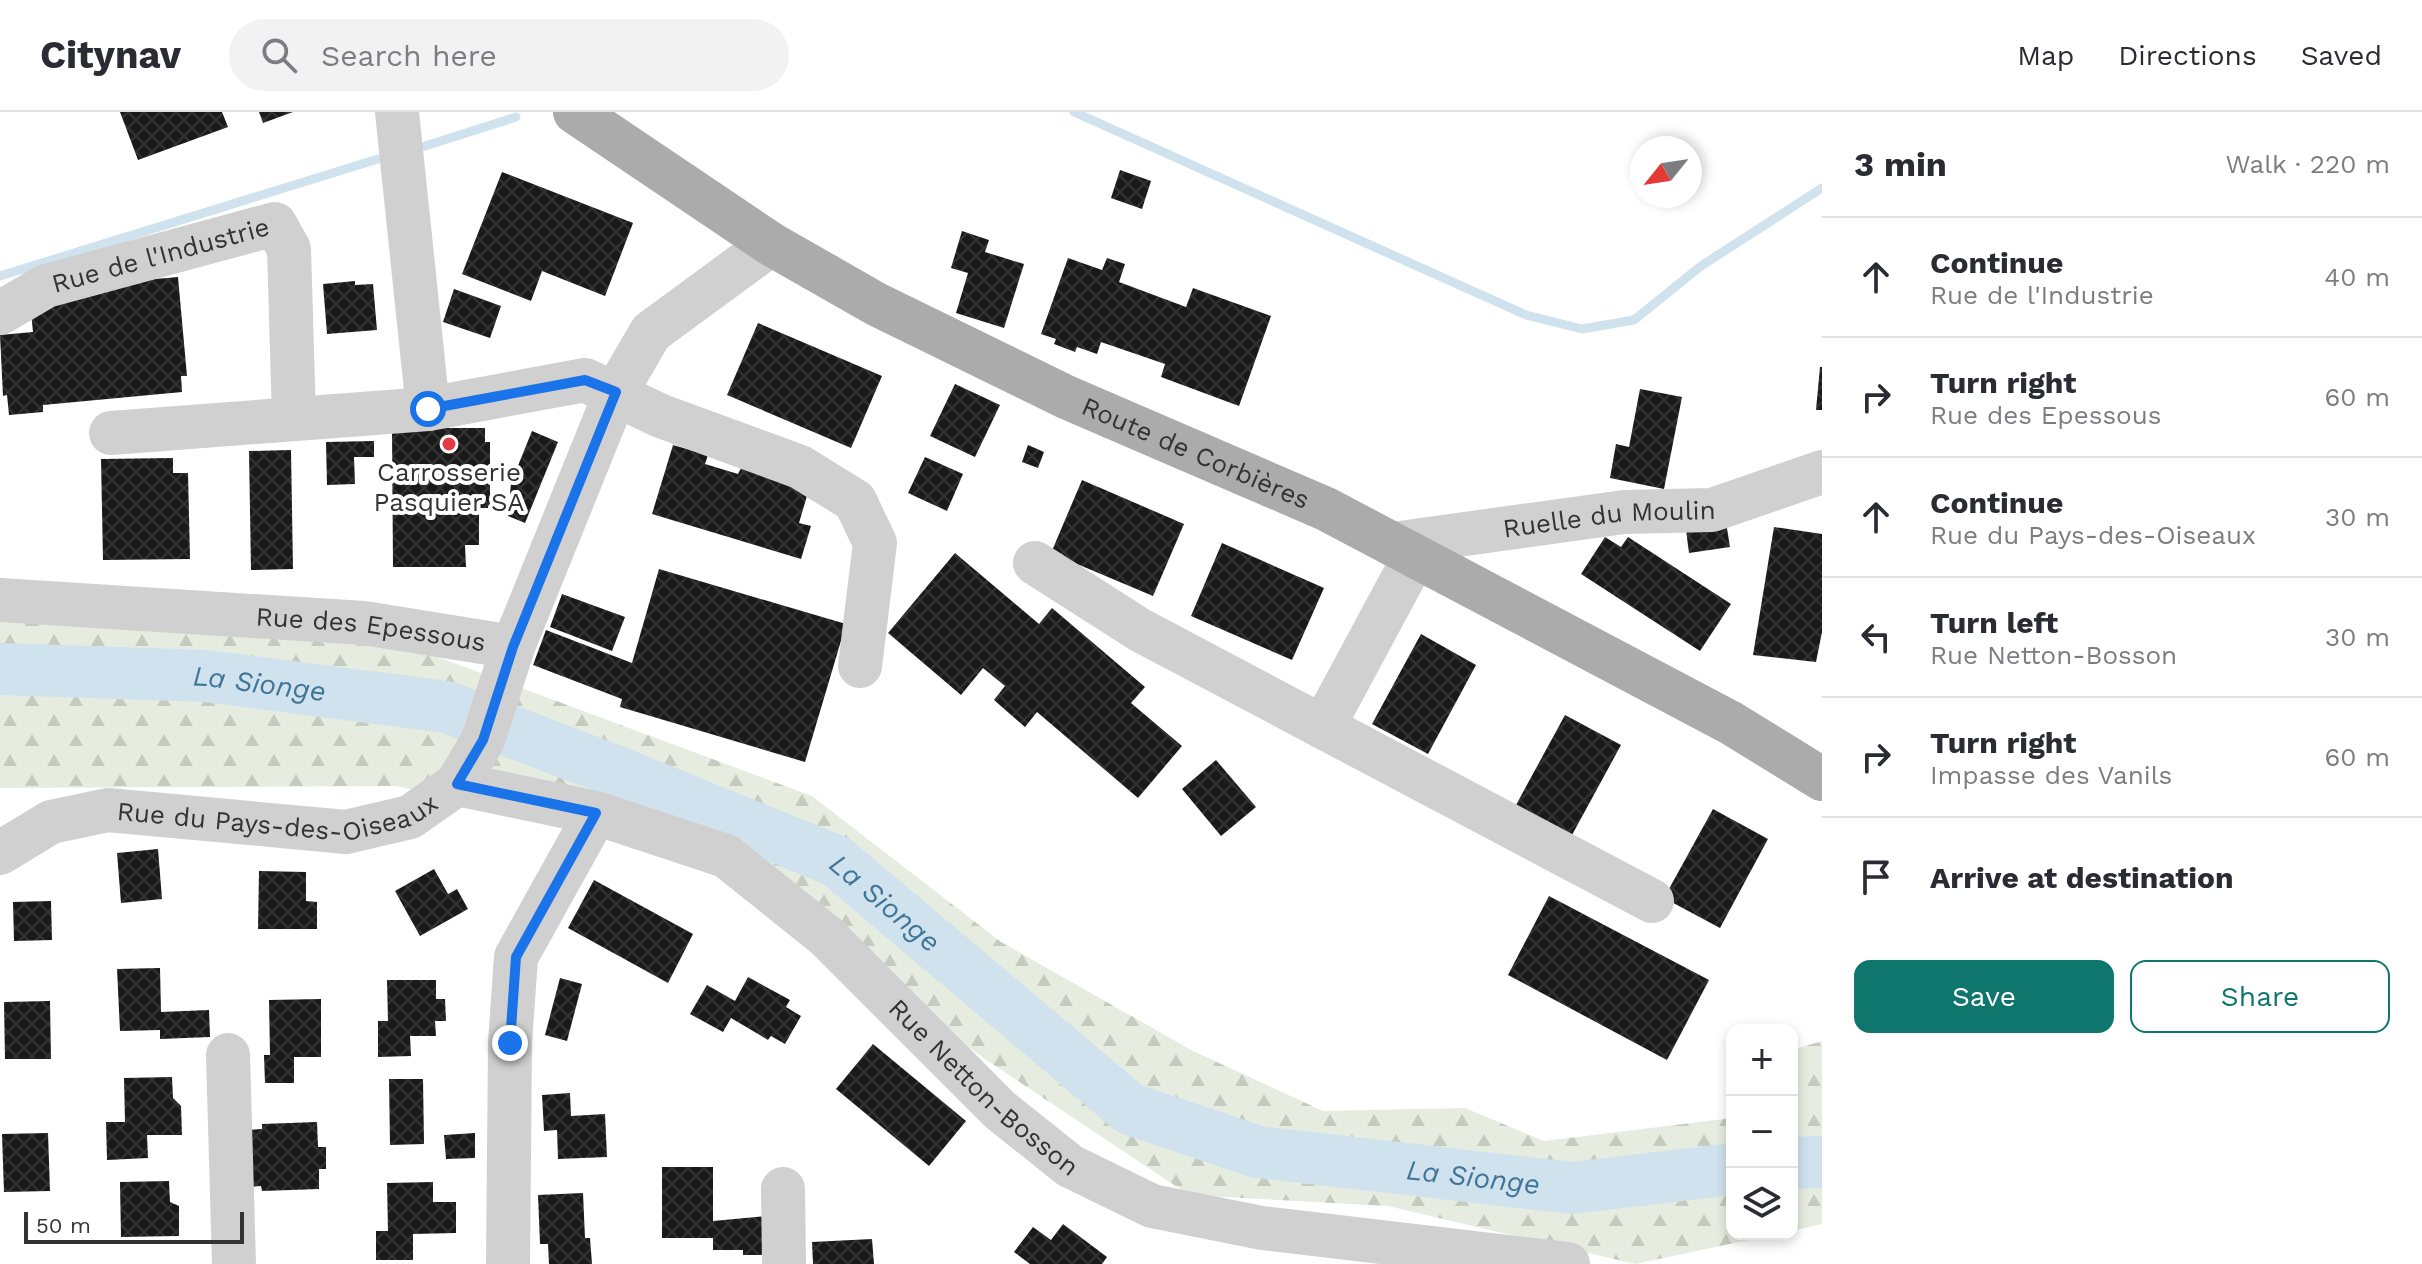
<!DOCTYPE html>
<html lang="en">
<head>
<meta charset="utf-8">
<style>
  :root { --surface:#fff; --page:#f2f2f3; --text:#2b2b33; --muted:#7c7c81; --line:#e1e1e2; --accent:#0f766e }
  body { margin:0; font-family:"Work Sans",sans-serif; background:var(--page); color:var(--text) }
  .controls { position:absolute; right:24px; bottom:24px; display:grid; overflow:hidden; border-radius:16px; box-shadow:0 4px 12px #0003 }
  .controls button { width:72px; height:72px; display:grid; place-items:center; padding:0; border:0; border-bottom:2px solid var(--line); background:var(--surface); color:var(--text); font:40px sans-serif }
  .compass { position:absolute; left:1630px; top:24px; width:72px; height:72px; border-radius:50%; background:var(--surface); box-shadow:0 4px 12px #0003; rotate:240deg }
  .scale { position:absolute; left:24px; bottom:20px; width:220px; box-sizing:border-box; padding-left:8px; border:4px solid #333; border-top:0; font-size:22px; line-height:28px; white-space:nowrap; color:#333; -webkit-text-stroke:6px #fff; paint-order:stroke }
  .stop { position:absolute; width:24px; height:24px; margin:-18px; border:6px solid #1a73e8; border-radius:50%; background:#fff }
  .stop.end { background:#1a73e8; border-color:#fff; box-shadow:0 2px 8px #0008 }
  .list { margin:0; padding:0; list-style:none }
  h2 { display:flex; justify-content:space-between; align-items:center; height:104px; margin:0; padding:0 32px; font-size:34px }
  h2 small { font-size:26px; font-weight:400; color:var(--muted) }
  .list li { display:grid; grid-template-columns:52px 1fr auto; gap:24px; align-items:center; box-sizing:border-box; height:120px; padding:0 32px; border-top:2px solid var(--line) }
  .list b { display:block; font-size:30px; white-space:nowrap }
  .list p { margin:0; font-size:26px; white-space:nowrap; color:var(--muted) }
  .list em { font-size:26px; font-style:normal; color:var(--muted) }
  .actions { display:flex; gap:16px; padding:24px 32px }
  .actions a { flex:1; padding:18px 0; border:2px solid var(--accent); border-radius:16px; text-align:center; font-size:28px; color:var(--accent) }
  .actions .main { background:var(--accent); color:#fff }
  .icon { flex:none; width:44px; height:44px; fill:none; stroke:currentColor; stroke-width:2; stroke-linecap:round; stroke-linejoin:round }
  .map { position:relative; flex:none; width:1822px; height:1152px; overflow:hidden }
  header { display:flex; align-items:center; gap:48px; box-sizing:border-box; height:112px; padding:0 40px; background:var(--surface); border-bottom:2px solid var(--line) }
  header strong { font-size:38px }
  nav { display:flex; gap:44px; margin-inline-start:auto; font-size:28px }
  .search { width:560px; height:72px; background:var(--page); display:flex; align-items:center; gap:20px; box-sizing:border-box; padding:0 28px; border-radius:44px; color:var(--muted); font-size:30px }
  main { display:flex }
  aside { flex:1; background:var(--surface) }
  .map>svg:first-child { display:block }
</style>
</head>
<body>
<header>
<strong>Citynav</strong>
<div class="search"><svg class="icon" aria-label="search" viewBox="0 0 24 24"><circle cx="10" cy="10" r="6"/><path d="M15 15l6 6"/></svg>Search here</div>
<nav><a>Map</a><a>Directions</a><a>Saved</a></nav>
</header>
<main>
<div class="map">
<svg width="1822" height="1152" viewBox="0 0 1822 1152">
  <defs>
    <pattern id="forest-firs" width="22" height="20" patternUnits="userSpaceOnUse" patternTransform="scale(2)"><rect width="22" height="20" fill="#e6ecdf"/><path d="M5 1l3.5 6h-7zM16 11l3.5 6h-7z" fill="#c6cbc0"/></pattern>
    <pattern id="building-cross-hatch" width="8" height="8" patternUnits="userSpaceOnUse" patternTransform="scale(2)"><rect width="8" height="8" fill="#1a1a1a"/><path d="M0 0l8 8M0 8l8-8" fill="none" stroke="#333"/></pattern>
  </defs>
  <rect width="100%" height="100%" fill="#fff"/>
  <!-- forest -->
  <g fill="url(#forest-firs)">
    <path d="M 0,502 L 419,538 L 812,684 L 1001,830 L 1193,939 L 1323,999 L 1465,996 L 1544,1029 L 1732,1006 L 1732,1122 L 1777,1122 L 1635,1152 L 1388,1094 L 1189,1083 L 988,949 L 689,737 L 396,674 L 0,676 Z"/>
    <path d="M 1822,929 L 1822,1112 L 1792,1119 L 1792,938 Z"/>
  </g>
  <g fill="none" stroke-linecap="round" stroke-linejoin="round">
    <!-- stream -->
    <g stroke="#cfe2ee" stroke-width="9">
      <path d="M 1074,0 L 1526,203 L 1582,217 L 1634,208 L 1701,154 L 1822,76"/>
      <path d="M 425,34 L 516,5"/>
      <path d="M 0,164 L 378,47"/>
    </g>
    <!-- river -->
    <g stroke="#cfe2ee" stroke-width="52">
      <path id="s1" d="M 0,557 L 206,564 L 447,595 L 612,658 L 836,749 L 1130,997 L 1258,1040 L 1572,1076 L 1732,1057"/>
      <path d="M 1792,1051 L 1822,1050"/>
    </g>
  </g>
  <!-- building -->
  <g fill="url(#building-cross-hatch)">
    <path d="M 120,0 L 222,0 L 228,15 L 138,48 Z"/>
    <path d="M 259,0 L 293,0 L 263,11 Z"/>
    <path d="M 1120,58 L 1151,69 L 1142,97 L 1111,86 Z"/>
    <path d="M 502,60 L 633,111 L 605,184 L 542,159 L 531,189 L 462,162 Z"/>
    <path d="M 962,119 L 989,128 L 985,140 L 1024,152 L 1004,216 L 956,201 L 968,161 L 951,156 Z"/>
    <path d="M 1068,146 L 1102,158 L 1107,146 L 1125,152 L 1119,170 L 1186,195 L 1193,176 L 1271,204 L 1239,294 L 1161,265 L 1165,252 L 1101,230 L 1097,242 L 1077,235 L 1075,240 L 1054,232 L 1056,227 L 1041,222 Z"/>
    <path d="M 178,165 L 187,264 L 181,264 L 182,280 L 43,293 L 43,300 L 9,303 L 7,283 L 3,284 L 0,223 L 33,220 L 30,190 L 76,174 Z"/>
    <path d="M 355,169 L 355,173 L 373,172 L 377,218 L 327,222 L 323,172 Z"/>
    <path d="M 454,177 L 501,194 L 490,226 L 443,210 Z"/>
    <path d="M 758,211 L 882,264 L 851,336 L 727,283 Z"/>
    <path d="M 1820,255 L 1822,255 L 1822,298 L 1816,298 Z"/>
    <path d="M 955,272 L 1000,293 L 975,345 L 930,324 Z"/>
    <path d="M 1640,277 L 1682,285 L 1664,377 L 1610,366 L 1616,332 L 1629,335 Z"/>
    <path d="M 392,316 L 485,316 L 485,330 L 490,330 L 490,396 L 479,396 L 479,433 L 465,433 L 466,455 L 393,455 Z"/>
    <path d="M 532,319 L 558,330 L 525,411 L 508,404 L 511,371 Z"/>
    <path d="M 374,329 L 374,345 L 354,345 L 355,372 L 327,373 L 326,330 Z"/>
    <path d="M 673,333 L 708,343 L 705,352 L 738,362 L 741,356 L 809,377 L 799,411 L 811,414 L 801,447 L 652,402 Z"/>
    <path d="M 1028,333 L 1044,340 L 1038,356 L 1022,350 Z"/>
    <path d="M 291,338 L 293,457 L 251,458 L 249,339 Z"/>
    <path d="M 925,345 L 963,362 L 947,399 L 908,381 Z"/>
    <path d="M 173,346 L 173,361 L 188,361 L 190,447 L 103,448 L 101,347 Z"/>
    <path d="M 1082,368 L 1184,412 L 1153,484 L 1051,441 Z"/>
    <path d="M 1725,404 L 1730,435 L 1689,441 L 1685,410 Z"/>
    <path d="M 1774,415 L 1822,422 L 1822,520 L 1816,550 L 1753,543 Z"/>
    <path d="M 1605,425 L 1621,435 L 1628,425 L 1731,492 L 1700,539 L 1581,462 Z"/>
    <path d="M 1222,431 L 1324,476 L 1292,548 L 1191,504 Z"/>
    <path d="M 955,441 L 1039,512 L 1052,496 L 1145,575 L 1131,591 L 1182,634 L 1138,686 L 1037,600 L 1025,615 L 994,588 L 1005,574 L 983,556 L 961,583 L 888,521 Z"/>
    <path d="M 659,457 L 846,512 L 805,650 L 620,595 L 622,587 L 533,553 L 546,518 L 632,551 Z"/>
    <path d="M 562,482 L 625,505 L 612,539 L 550,515 Z"/>
    <path d="M 1421,522 L 1476,553 L 1428,642 L 1372,612 Z"/>
    <path d="M 1565,603 L 1621,633 L 1572,723 L 1516,693 Z"/>
    <path d="M 1216,648 L 1256,695 L 1221,724 L 1182,677 Z"/>
    <path d="M 1713,697 L 1768,727 L 1720,816 L 1664,786 Z"/>
    <path d="M 158,737 L 162,787 L 121,791 L 117,741 Z"/>
    <path d="M 434,757 L 448,782 L 457,777 L 468,797 L 420,824 L 395,779 Z"/>
    <path d="M 259,759 L 306,760 L 306,789 L 317,790 L 317,817 L 258,817 Z"/>
    <path d="M 594,768 L 693,822 L 668,871 L 568,816 Z"/>
    <path d="M 1549,784 L 1709,868 L 1667,948 L 1508,863 Z"/>
    <path d="M 51,789 L 52,828 L 14,829 L 13,790 Z"/>
    <path d="M 160,856 L 161,900 L 209,898 L 210,925 L 160,927 L 160,918 L 120,919 L 117,857 Z"/>
    <path d="M 748,865 L 790,888 L 786,895 L 801,904 L 785,932 L 771,924 L 768,928 L 731,906 L 723,920 L 690,902 L 707,873 L 735,889 Z"/>
    <path d="M 560,866 L 582,872 L 567,929 L 545,923 Z"/>
    <path d="M 387,868 L 436,868 L 436,887 L 445,887 L 446,909 L 435,909 L 436,924 L 410,924 L 411,944 L 378,945 L 378,909 L 388,909 Z"/>
    <path d="M 321,887 L 321,945 L 294,945 L 294,971 L 265,971 L 264,943 L 270,943 L 269,888 Z"/>
    <path d="M 50,889 L 51,947 L 5,947 L 4,890 Z"/>
    <path d="M 873,932 L 966,1009 L 929,1054 L 836,977 Z"/>
    <path d="M 172,965 L 173,986 L 181,994 L 182,1023 L 147,1023 L 148,1046 L 107,1048 L 106,1010 L 125,1010 L 124,966 Z"/>
    <path d="M 389,967 L 423,967 L 424,1032 L 390,1033 Z"/>
    <path d="M 570,981 L 571,1004 L 605,1002 L 607,1045 L 558,1047 L 557,1018 L 544,1019 L 542,983 Z"/>
    <path d="M 317,1010 L 318,1035 L 326,1035 L 326,1057 L 319,1057 L 319,1077 L 262,1079 L 261,1074 L 248,1075 L 246,1018 L 262,1017 L 262,1012 Z"/>
    <path d="M 48,1021 L 50,1079 L 4,1080 L 2,1022 Z"/>
    <path d="M 475,1021 L 475,1046 L 446,1047 L 444,1023 Z"/>
    <path d="M 662,1055 L 713,1055 L 713,1109 L 766,1104 L 766,1143 L 743,1143 L 743,1138 L 713,1138 L 713,1126 L 662,1126 Z"/>
    <path d="M 169,1069 L 170,1090 L 179,1094 L 179,1124 L 121,1125 L 120,1070 Z"/>
    <path d="M 433,1070 L 433,1090 L 456,1090 L 456,1121 L 413,1122 L 413,1148 L 376,1148 L 376,1119 L 388,1119 L 387,1071 Z"/>
    <path d="M 583,1081 L 585,1126 L 590,1126 L 592,1152 L 549,1152 L 548,1132 L 540,1132 L 538,1083 Z"/>
    <path d="M 1063,1112 L 1107,1145 L 1102,1152 L 1030,1152 L 1014,1140 L 1033,1115 L 1051,1128 Z"/>
    <path d="M 872,1127 L 874,1152 L 813,1152 L 812,1130 Z"/>
  </g>
  <g fill="none" stroke-linecap="round" stroke-linejoin="round">
    <!-- minor -->
    <g stroke="#d0d0d0" stroke-width="44">
      <path d="M 397,0 L 428,297"/>
      <path id="s2" d="M 0,201 L 46,174 L 275,112 L 289,137 L 294,305"/>
      <path d="M 111,321 L 428,297 L 585,268 L 661,304 L 800,355 L 855,389 L 875,431 L 860,554"/>
      <path id="s3" d="M 1393,432 L 1624,400 L 1712,398 L 1822,360"/>
      <path d="M 1415,444 L 1323,615 L 1652,789"/>
      <path d="M 1035,451 L 1140,518 L 1323,615"/>
      <path id="s4" d="M 0,488 L 364,511 L 513,535"/>
      <path id="s5" d="M 457,672 L 596,701 L 726,744 L 826,824 L 1001,999 L 1070,1054 L 1152,1094 L 1262,1116 L 1568,1152"/>
      <path id="s6" d="M 0,741 L 51,710 L 108,698 L 346,720 L 410,705 L 457,672 L 483,628 L 513,535 L 616,280 L 651,220 L 771,132"/>
      <path d="M 228,943 L 234,1152"/>
      <path d="M 783,1077 L 784,1152"/>
      <path d="M 508,1152 L 510,931 L 516,845 L 596,701"/>
    </g>
    <!-- major -->
    <path stroke="#ababab" stroke-width="44" id="s7" d="M 575,0 L 771,132 L 876,192 L 1066,285 L 1326,397 L 1731,611 L 1822,667"/>
  </g>
  <g fill="none" stroke-linecap="round" stroke-linejoin="round">
    <!-- route -->
    <path stroke="#1a73e8" stroke-width="10" d="M 428,297 L 585,268 L 616,280 L 513,535 L 483,628 L 457,672 L 596,701 L 516,845 L 510,931"/>
  </g>
  <!-- markers -->
  <circle fill="#e63946" stroke="#fff" stroke-width="3" cx="449" cy="332" r="8"/>
  <g text-anchor="middle" dominant-baseline="central" stroke-width="8" stroke-linejoin="round" paint-order="stroke">
    <!-- street labels -->
    <g font-size="26" fill="#333" stroke="#fff">
      <text stroke="none"><textPath href="#s2" startOffset="172">Rue de l'Industrie</textPath></text>
      <text stroke="none"><textPath href="#s7" startOffset="710">Route de Corbières</textPath></text>
      <text stroke="none"><textPath href="#s3" startOffset="218">Ruelle du Moulin</textPath></text>
      <text stroke="none"><textPath href="#s4" startOffset="372">Rue des Epessous</textPath></text>
      <text stroke="none"><textPath href="#s6" startOffset="290">Rue du Pays-des-Oiseaux</textPath></text>
      <text stroke="none"><textPath href="#s5" startOffset="626">Rue Netton-Bosson</textPath></text>
    </g>
    <!-- poi labels -->
    <g font-size="26" fill="#333" stroke="#fff">
      <text x="449" y="360">Carrosserie<tspan x="449" dy="30">Pasquier SA</tspan></text>
    </g>
    <!-- water labels -->
    <g font-size="28" font-style="italic" fill="#3f7597" stroke="#fff">
      <text stroke="none"><textPath href="#s1" startOffset="260">La Sionge</textPath></text>
      <text stroke="none"><textPath href="#s1" startOffset="932">La Sionge</textPath></text>
      <text stroke="none"><textPath href="#s1" startOffset="1604">La Sionge</textPath></text>
    </g>
  </g>
</svg>
<div class="controls">
<button>+</button>
<button>−</button>
<button><svg class="icon" aria-label="layers" viewBox="0 0 24 24"><path d="M12 4l9 5-9 5-9-5zM3 14l9 5 9-5"/></svg></button>
</div>
<svg class="compass" viewBox="-18 -18 36 36"><path d="M0-13l5 13h-10z" fill="#e53935"/><path d="M0 13l5-13h-10z" fill="#7c7c81"/></svg>
<div class="scale">50 m</div>
<div class="stop" style="left:428px;top:297px"></div>
<div class="stop end" style="left:510px;top:931px"></div>
</div>
<aside>
<h2>3 min<small>Walk · 220 m</small></h2>
<ul class="list">
<li><svg class="icon" aria-label="ahead" viewBox="0 0 24 24"><path d="M12 20V5M6 11l6-6 6 6"/></svg><div><b>Continue</b><p>Rue de l'Industrie</p></div><em>40 m</em></li>
<li><svg class="icon" aria-label="right" viewBox="0 0 24 24"><path d="M7 20v-9h11M14 6l5 5-5 5"/></svg><div><b>Turn right</b><p>Rue des Epessous</p></div><em>60 m</em></li>
<li><svg class="icon" aria-label="ahead" viewBox="0 0 24 24"><path d="M12 20V5M6 11l6-6 6 6"/></svg><div><b>Continue</b><p>Rue du Pays-des-Oiseaux</p></div><em>30 m</em></li>
<li><svg class="icon" aria-label="left" viewBox="0 0 24 24"><path d="M17 20v-9H6M10 6l-5 5 5 5"/></svg><div><b>Turn left</b><p>Rue Netton-Bosson</p></div><em>30 m</em></li>
<li><svg class="icon" aria-label="right" viewBox="0 0 24 24"><path d="M7 20v-9h11M14 6l5 5-5 5"/></svg><div><b>Turn right</b><p>Impasse des Vanils</p></div><em>60 m</em></li>
<li><svg class="icon" aria-label="arrive" viewBox="0 0 24 24"><path d="M6 21V4h12l-3 4 3 4H6"/></svg><div><b>Arrive at destination</b></div></li>
</ul>
<div class="actions"><a class="main">Save</a><a>Share</a></div>
</aside>
</main>
</body>
</html>
